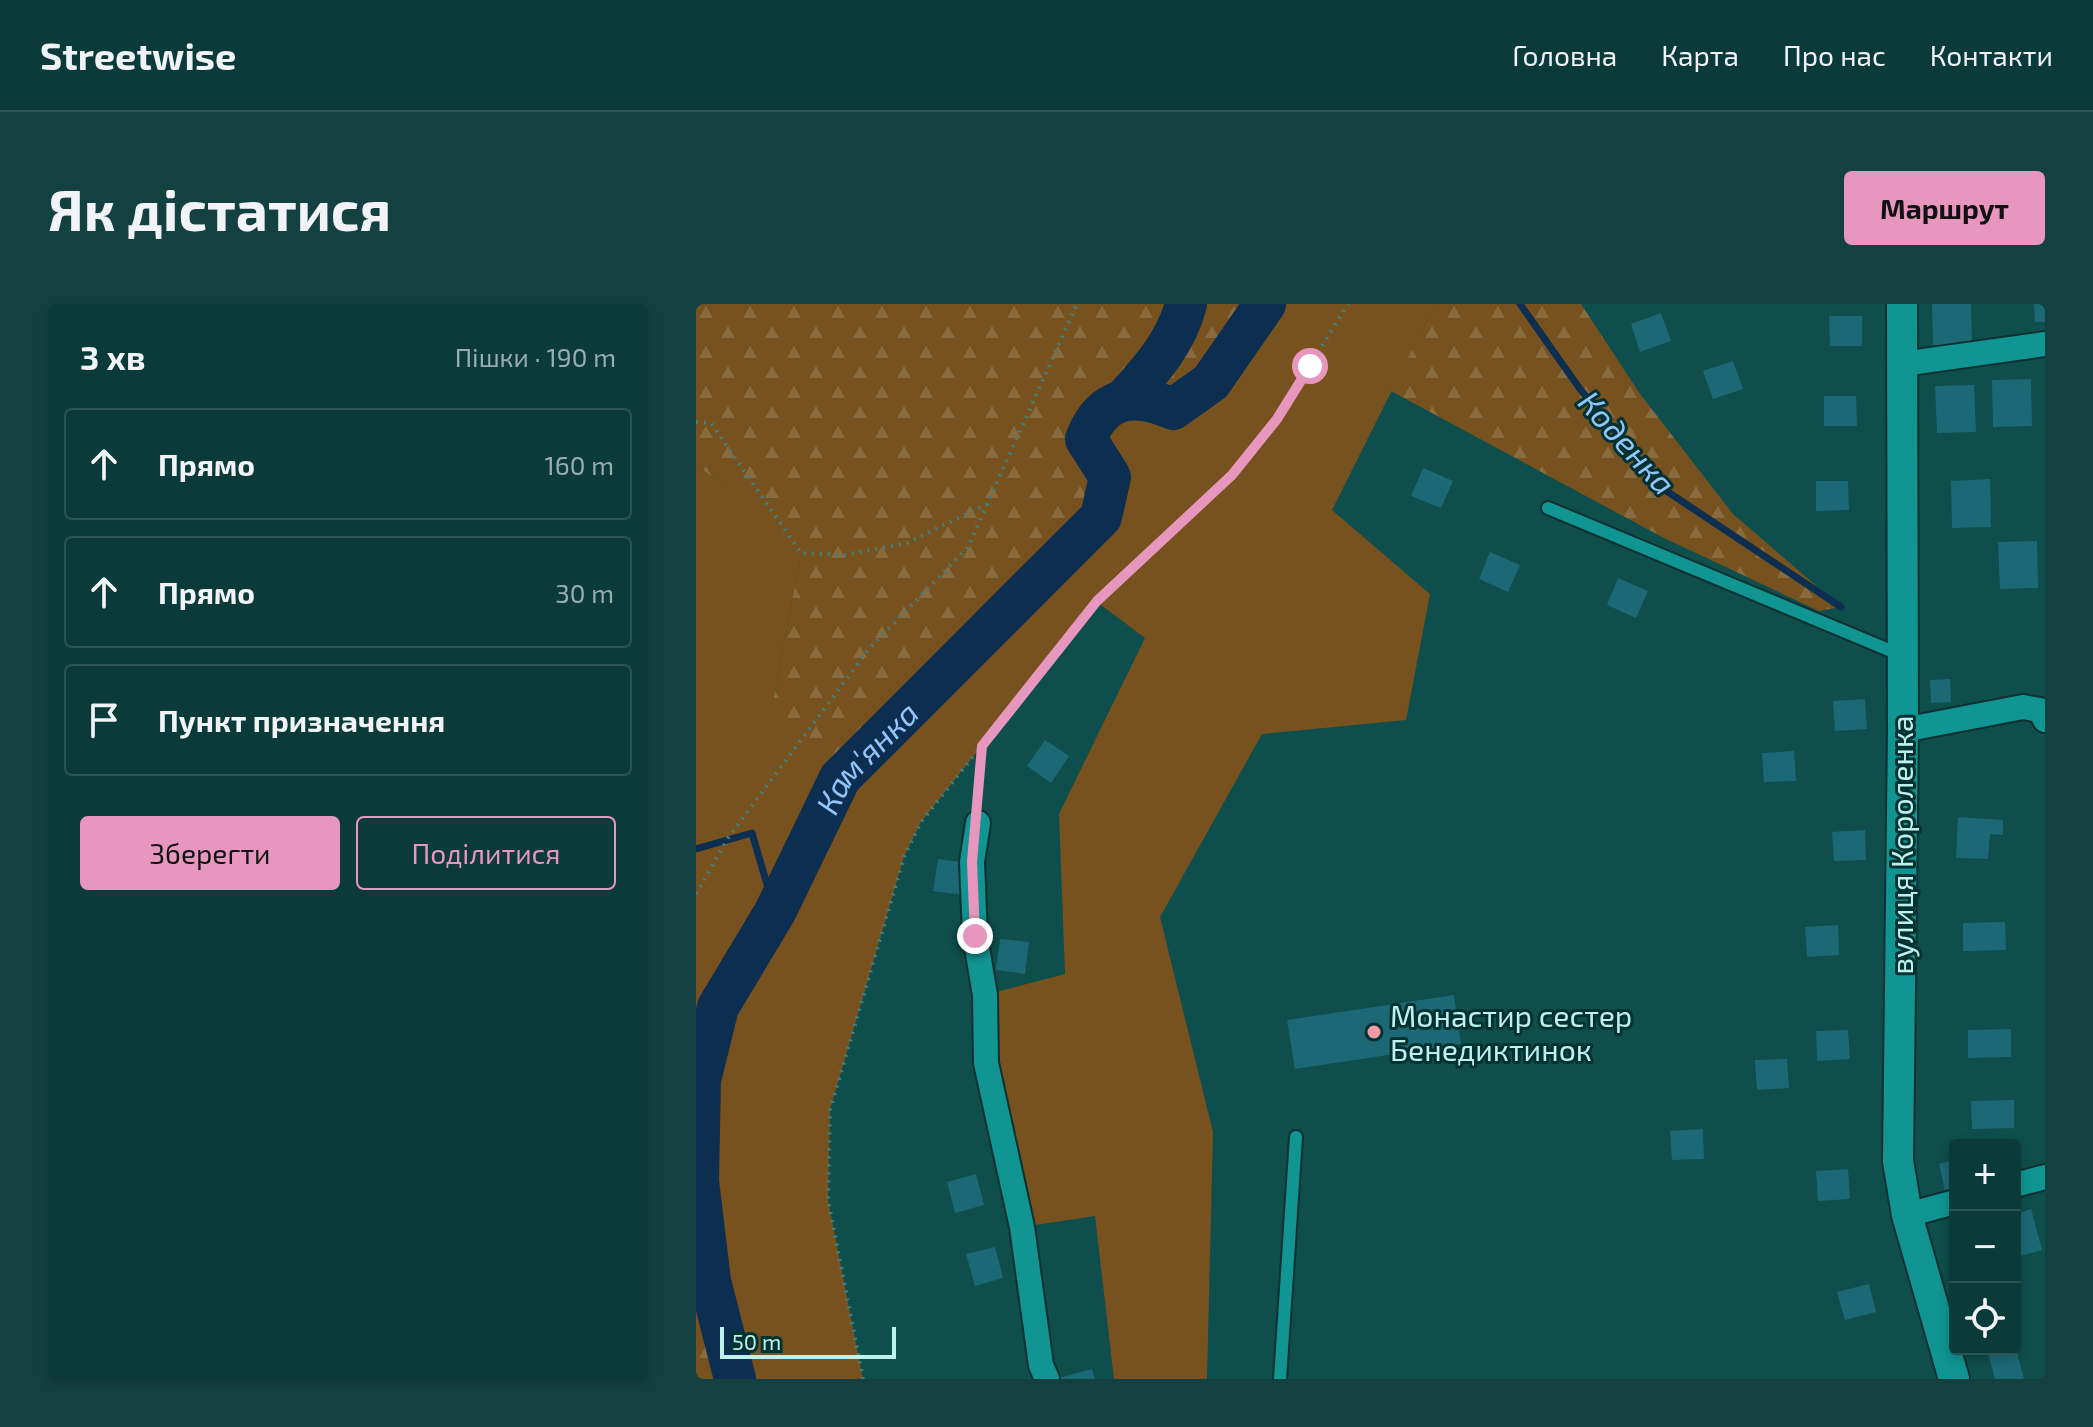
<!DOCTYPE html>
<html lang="uk">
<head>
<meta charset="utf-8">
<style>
  :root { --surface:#0a3a39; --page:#134141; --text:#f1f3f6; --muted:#99adae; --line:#2a5453; --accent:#e797bd }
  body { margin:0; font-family:"Exo 2",sans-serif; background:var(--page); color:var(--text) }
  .controls { position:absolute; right:24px; bottom:24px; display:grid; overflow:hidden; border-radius:8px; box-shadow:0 4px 12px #0003 }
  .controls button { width:72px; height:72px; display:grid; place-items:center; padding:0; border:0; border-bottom:2px solid var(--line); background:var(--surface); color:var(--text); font:40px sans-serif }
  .scale { position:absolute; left:24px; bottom:20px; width:176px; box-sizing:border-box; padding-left:8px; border:4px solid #bef0ed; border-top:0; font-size:22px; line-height:28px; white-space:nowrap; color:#bef0ed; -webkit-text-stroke:6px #003231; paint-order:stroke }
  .stop { position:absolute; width:24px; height:24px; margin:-18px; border:6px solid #e797bd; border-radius:50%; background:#fff }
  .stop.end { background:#e797bd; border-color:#fff; box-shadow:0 2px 8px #0008 }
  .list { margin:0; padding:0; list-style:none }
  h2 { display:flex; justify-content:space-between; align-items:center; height:104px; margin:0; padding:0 32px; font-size:34px }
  h2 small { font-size:26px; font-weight:400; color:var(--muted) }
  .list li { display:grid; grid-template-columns:52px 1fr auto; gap:24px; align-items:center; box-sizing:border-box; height:112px; margin:0 16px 16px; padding:0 16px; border:2px solid var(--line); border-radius:8px }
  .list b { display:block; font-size:30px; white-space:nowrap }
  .list em { font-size:26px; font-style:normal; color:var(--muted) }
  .actions { display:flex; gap:16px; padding:24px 32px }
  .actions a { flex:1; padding:18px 0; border:2px solid var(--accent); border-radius:8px; text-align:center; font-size:28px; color:var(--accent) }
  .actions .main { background:var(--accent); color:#111 }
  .icon { flex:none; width:44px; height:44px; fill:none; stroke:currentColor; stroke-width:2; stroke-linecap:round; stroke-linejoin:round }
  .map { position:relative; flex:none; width:1349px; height:1075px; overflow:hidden; border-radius:8px }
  header { display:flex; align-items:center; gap:48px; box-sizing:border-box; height:112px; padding:0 40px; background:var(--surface); border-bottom:2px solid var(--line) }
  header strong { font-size:38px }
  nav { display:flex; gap:44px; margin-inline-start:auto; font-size:28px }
  .intro { display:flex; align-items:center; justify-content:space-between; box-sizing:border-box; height:192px; padding:0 48px }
  h1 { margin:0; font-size:56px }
  .button { padding:20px 36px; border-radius:8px; background:var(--accent); color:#111; font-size:28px; font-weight:700 }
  main { display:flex; gap:48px; padding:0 48px }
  aside { flex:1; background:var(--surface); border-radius:8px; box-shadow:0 4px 12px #0003 }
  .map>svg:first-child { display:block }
</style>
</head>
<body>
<header>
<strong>Streetwise</strong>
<nav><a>Головна</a><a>Карта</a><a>Про нас</a><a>Контакти</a></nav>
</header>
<div class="intro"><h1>Як дістатися</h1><a class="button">Маршрут</a></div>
<main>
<aside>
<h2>3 хв<small>Пішки · 190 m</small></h2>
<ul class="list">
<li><svg class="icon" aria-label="ahead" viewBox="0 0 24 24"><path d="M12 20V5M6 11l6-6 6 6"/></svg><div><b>Прямо</b></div><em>160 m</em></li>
<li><svg class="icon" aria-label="ahead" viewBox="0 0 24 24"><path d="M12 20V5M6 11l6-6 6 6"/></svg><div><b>Прямо</b></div><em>30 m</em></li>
<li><svg class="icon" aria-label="arrive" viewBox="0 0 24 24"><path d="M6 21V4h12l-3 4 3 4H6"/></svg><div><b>Пункт призначення</b></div></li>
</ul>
<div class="actions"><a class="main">Зберегти</a><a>Поділитися</a></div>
</aside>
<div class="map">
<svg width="1349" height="1075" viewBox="0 0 1349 1075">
  <defs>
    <pattern id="forest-firs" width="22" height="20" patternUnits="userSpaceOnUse" patternTransform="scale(2)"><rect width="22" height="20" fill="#77521f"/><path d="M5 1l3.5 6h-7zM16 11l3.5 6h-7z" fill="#896b40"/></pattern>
  </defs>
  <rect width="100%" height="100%" fill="#0e4e4c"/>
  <!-- green -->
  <path fill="#77521f" d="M 569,0 L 739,0 L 636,206 L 734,290 L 710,416 L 566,430 L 464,613 L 517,828 L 511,1075 L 418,1075 L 399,912 L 326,923 L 289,691 L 369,670 L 363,510 L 449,334 L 401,298 L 225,518 L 208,553 L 134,806 L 132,896 L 167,1075 L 39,1075 L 14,977 L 0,875 L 0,162 L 78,211 L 105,249 L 77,397 L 400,153 L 390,135 C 406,92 438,87 477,104 L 515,78 Z"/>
  <!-- forest -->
  <g fill="url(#forest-firs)">
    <path d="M 0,0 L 569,0 L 515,78 L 477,105 C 438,87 405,92 390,136 L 414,173 L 405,213 L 144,474 L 77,397 L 105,249 L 77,211 L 0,162 Z"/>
    <path d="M 739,0 L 885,0 L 944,90 L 1037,210 L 1145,303 L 1123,307 L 966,233 L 695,87 Z"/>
    <path d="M 0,876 L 14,977 L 39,1075 L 0,1075 Z"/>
  </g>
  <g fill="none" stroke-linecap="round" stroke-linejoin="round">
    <!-- stream -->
    <g stroke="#0c2e51" stroke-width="7">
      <path d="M 824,0 L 884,85 L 966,184 L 1145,303"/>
      <path d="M 0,545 L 56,529 L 79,608"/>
    </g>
    <!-- river -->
    <g stroke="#0c2e51" stroke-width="42">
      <path d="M 428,96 C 454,67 480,39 490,0"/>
      <path id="s1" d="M 39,1075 L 14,977 L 2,877 L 4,776 L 22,703 L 79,608 L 144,474 L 405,213 L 414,173 L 390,135 C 406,93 438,87 477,105 L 515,78 L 569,0"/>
    </g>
  </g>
  <!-- building -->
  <g fill="#1d6875">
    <path d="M 1236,0 L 1275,0 L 1276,40 L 1237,41 Z"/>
    <path d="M 1338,0 L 1349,0 L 1349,18 L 1339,18 Z"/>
    <path d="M 965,9 L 975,37 L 944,48 L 935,20 Z"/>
    <path d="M 1133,12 L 1166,12 L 1166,42 L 1134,42 Z"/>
    <path d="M 1037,57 L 1047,85 L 1017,95 L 1007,67 Z"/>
    <path d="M 1335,75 L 1336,122 L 1297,123 L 1296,76 Z"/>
    <path d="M 1278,81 L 1280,128 L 1241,129 L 1239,82 Z"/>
    <path d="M 1128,92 L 1160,92 L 1161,122 L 1128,122 Z"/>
    <path d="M 727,164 L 757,177 L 745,204 L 715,192 Z"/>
    <path d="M 1294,175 L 1295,223 L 1256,224 L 1255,177 Z"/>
    <path d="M 1120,177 L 1152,177 L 1153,206 L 1120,207 Z"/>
    <path d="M 1341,237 L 1342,284 L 1304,285 L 1302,238 Z"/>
    <path d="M 794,248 L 824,261 L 812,288 L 783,275 Z"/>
    <path d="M 922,274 L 952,287 L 940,314 L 911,301 Z"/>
    <path d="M 1254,375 L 1255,398 L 1235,399 L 1234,376 Z"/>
    <path d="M 1169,395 L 1171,425 L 1139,427 L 1137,397 Z"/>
    <path d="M 349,436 L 373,452 L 355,479 L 331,462 Z"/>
    <path d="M 1098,447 L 1100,477 L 1068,478 L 1066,449 Z"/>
    <path d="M 1262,513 L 1307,516 L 1307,531 L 1294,530 L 1292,555 L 1260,554 Z"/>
    <path d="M 1169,526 L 1170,556 L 1138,557 L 1136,528 Z"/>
    <path d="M 242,555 L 271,559 L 267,591 L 237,587 Z"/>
    <path d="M 1309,618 L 1310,646 L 1267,647 L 1267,619 Z"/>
    <path d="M 1142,621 L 1143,651 L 1111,653 L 1109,623 Z"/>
    <path d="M 304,635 L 333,638 L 329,670 L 300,666 Z"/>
    <path d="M 758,691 L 765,740 L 599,765 L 591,716 Z"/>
    <path d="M 1315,725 L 1315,753 L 1272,754 L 1272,726 Z"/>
    <path d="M 1152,726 L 1154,755 L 1121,757 L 1120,727 Z"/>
    <path d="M 1091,755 L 1093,784 L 1061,786 L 1059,756 Z"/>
    <path d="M 1318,796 L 1318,824 L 1276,825 L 1275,797 Z"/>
    <path d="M 1007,825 L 1008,855 L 976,856 L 974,827 Z"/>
    <path d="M 1259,856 L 1259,885 L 1249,888 L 1243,860 Z"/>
    <path d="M 1152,865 L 1154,895 L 1122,897 L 1120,867 Z"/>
    <path d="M 280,870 L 288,901 L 259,909 L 251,878 Z"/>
    <path d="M 1335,905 L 1346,946 L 1320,953 L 1319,910 Z"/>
    <path d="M 299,943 L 307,974 L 279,982 L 270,950 Z"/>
    <path d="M 1173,980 L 1180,1008 L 1149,1016 L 1141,988 Z"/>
    <path d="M 1291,1045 L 1320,1045 L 1328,1075 L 1299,1075 Z"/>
    <path d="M 396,1065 L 399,1075 L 363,1075 L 363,1074 Z"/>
  </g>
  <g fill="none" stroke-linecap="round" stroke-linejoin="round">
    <!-- service casing -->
    <g stroke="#0c3130" stroke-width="16">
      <g id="service">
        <path d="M 852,204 L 1205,351"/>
        <path d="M 584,1075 L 600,833"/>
      </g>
    </g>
    <!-- minor casing -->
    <g stroke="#0c3130" stroke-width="28">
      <g id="minor">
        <path d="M 1206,60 L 1349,40"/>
        <path d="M 1207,426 L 1327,403 L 1344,406 L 1349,416"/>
        <path d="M 282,519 L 276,558 L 279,632 L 289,691 L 290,759 L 326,923 L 345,1061 L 351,1075"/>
        <path d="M 1319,881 L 1349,873"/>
        <path d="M 1211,911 L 1259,898"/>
      </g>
    </g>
    <!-- tertiary casing -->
    <g stroke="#0c3130" stroke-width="34">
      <path id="tertiary" d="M 1206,0 L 1207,426 L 1202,857 L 1211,911 L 1258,1075"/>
    </g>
    <!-- path -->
    <g stroke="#437f7d" stroke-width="4" stroke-dasharray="2 6" stroke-linecap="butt">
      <path d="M 0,118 L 15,119 L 105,249 L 148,251 L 211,239 L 291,200"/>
      <path d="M 283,496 L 286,442"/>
      <path d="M 0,590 L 32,534 L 172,346 L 272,243 L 381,0"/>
      <path d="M 167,1075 L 132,896 L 134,806 L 208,553 L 225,518 L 401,297 L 536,171 L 581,115 L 652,0"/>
    </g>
    <!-- service -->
    <use href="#service" stroke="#109592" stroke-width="12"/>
    <!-- minor -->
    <use href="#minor" stroke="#109592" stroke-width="24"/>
    <!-- tertiary -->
    <use href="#tertiary" stroke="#109592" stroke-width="30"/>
  </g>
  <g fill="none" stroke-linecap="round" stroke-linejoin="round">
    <!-- route -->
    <path stroke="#e797bd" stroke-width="10" d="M 279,632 L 276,558 L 286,442 L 401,297 L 536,171 L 581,115 L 614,62"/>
  </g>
  <!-- markers -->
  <circle fill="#f49aa5" stroke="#003231" stroke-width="3" cx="678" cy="728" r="8"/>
  <g text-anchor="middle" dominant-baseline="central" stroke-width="6" stroke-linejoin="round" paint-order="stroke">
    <!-- street labels -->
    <g font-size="30" fill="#bef0ed" stroke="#003231">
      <text transform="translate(1205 541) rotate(-90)">вулиця Короленка</text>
    </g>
    <!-- poi labels -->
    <g font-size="30" fill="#bef0ed" stroke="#003231" text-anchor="start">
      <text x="694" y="711">Монастир сестер<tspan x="694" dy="34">Бенедиктинок</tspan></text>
    </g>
    <!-- water labels -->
    <g font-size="32" font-style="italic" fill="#94c4fa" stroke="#003231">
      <text transform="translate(932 138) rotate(48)">Коденка</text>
      <text stroke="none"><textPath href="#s1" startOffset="670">Кам'янка</textPath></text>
    </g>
  </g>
</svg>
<div class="controls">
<button>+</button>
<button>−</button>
<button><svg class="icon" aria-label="locate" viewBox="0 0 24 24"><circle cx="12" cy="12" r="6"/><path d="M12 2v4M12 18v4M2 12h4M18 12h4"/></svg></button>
</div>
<div class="scale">50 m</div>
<div class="stop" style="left:614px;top:62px"></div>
<div class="stop end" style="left:279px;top:632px"></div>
</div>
</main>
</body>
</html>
